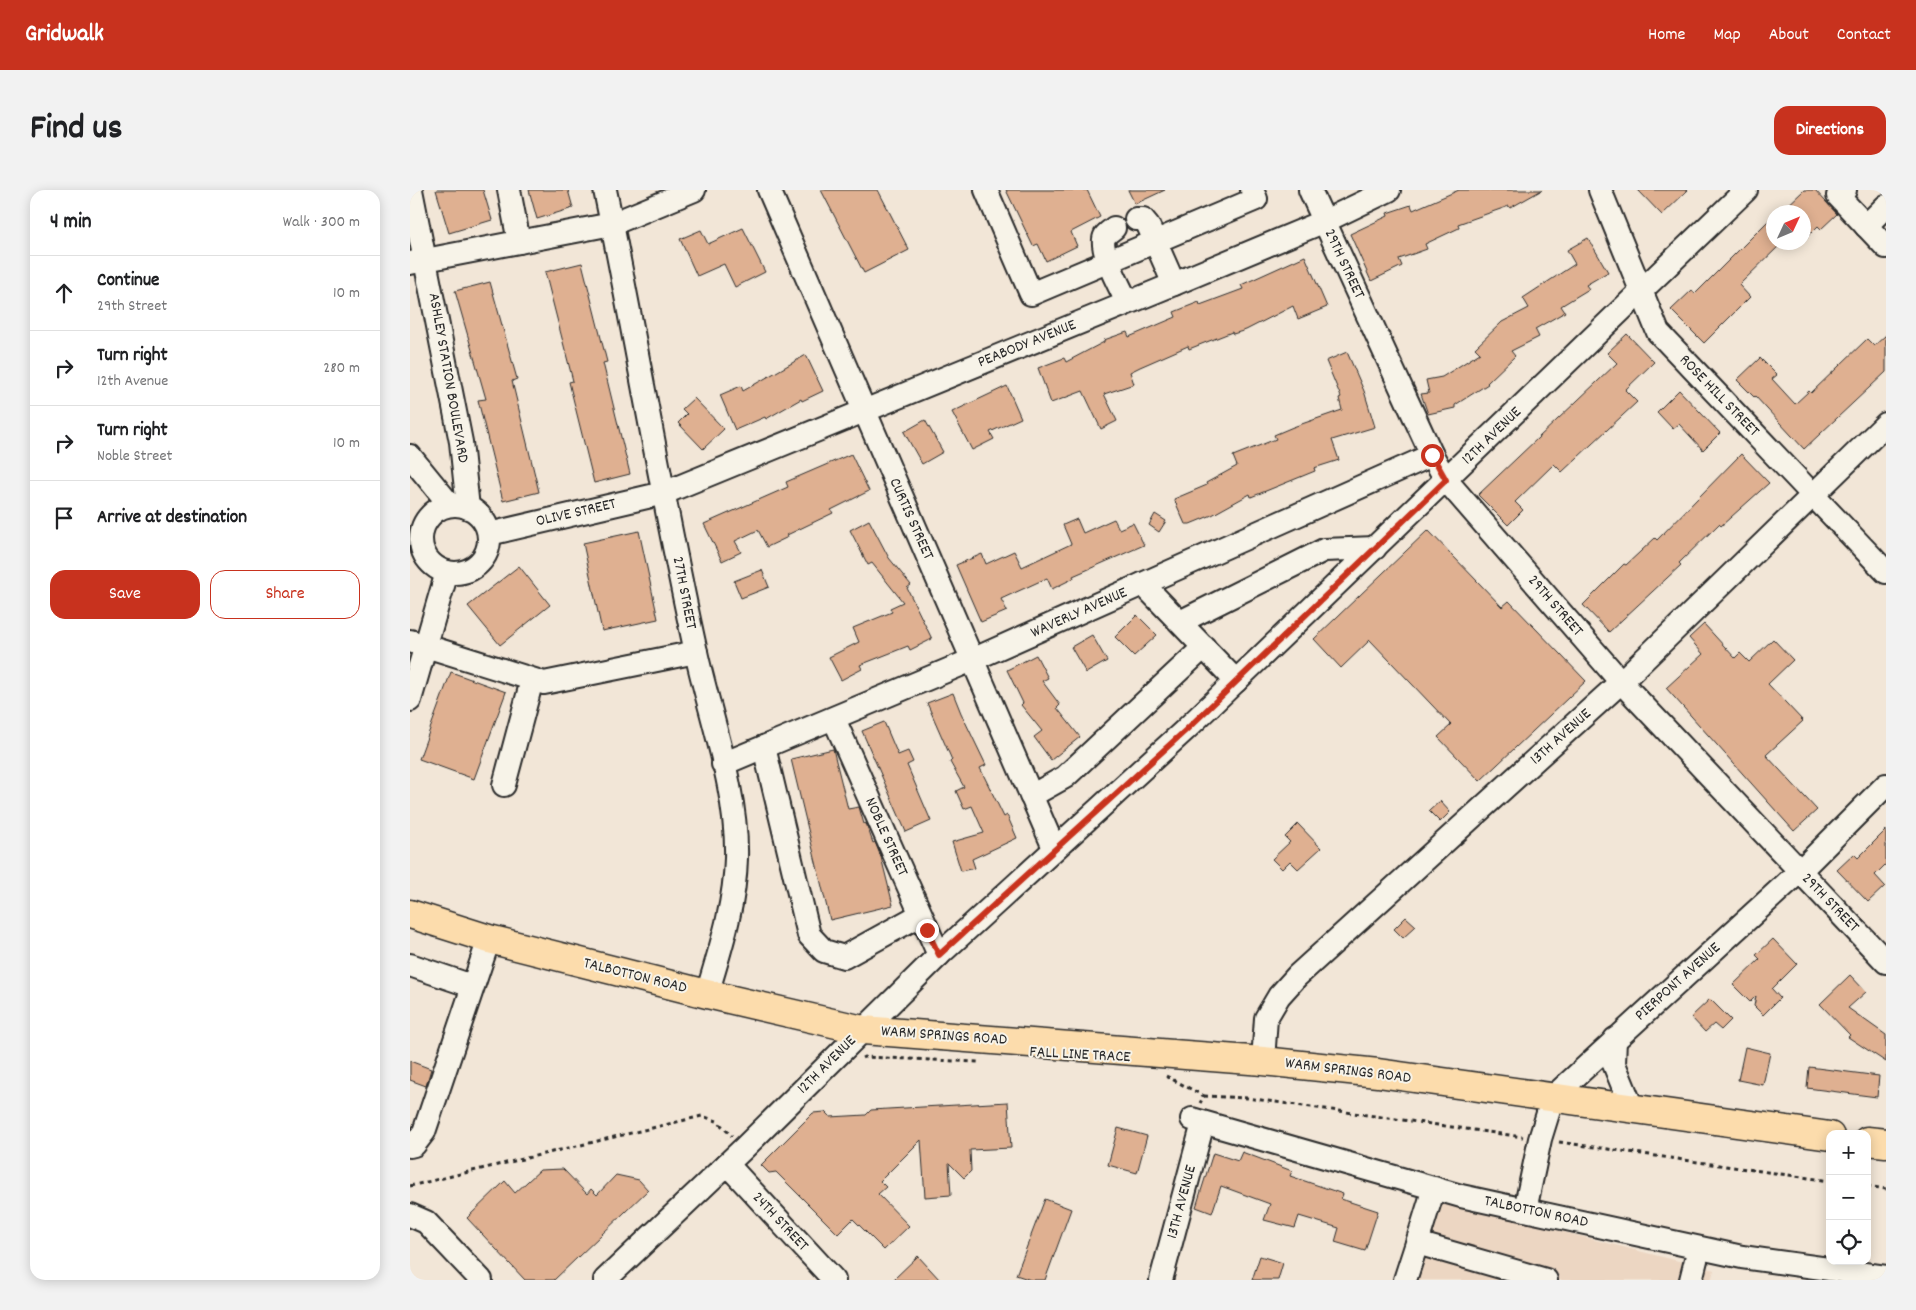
<!DOCTYPE html>
<html lang="en">
<head>
<meta charset="utf-8">
<style>
  :root { --surface:#fff; --page:#f2f2f2; --text:#202124; --muted:#757577; --line:#e0e0e0; --accent:#c8321e }
  body { margin:0; font-family:Dekko,sans-serif; background:var(--page); color:var(--text) }
  .controls { position:absolute; right:15px; bottom:15px; display:grid; overflow:hidden; border-radius:10px; box-shadow:0 2px 12px #0003 }
  .controls button { width:45px; height:45px; display:grid; place-items:center; padding:0; border:0; border-bottom:1px solid var(--line); background:var(--surface); color:var(--text); font:25px sans-serif }
  .compass { position:absolute; left:1356px; top:15px; width:45px; height:45px; border-radius:50%; background:var(--surface); box-shadow:0 2px 12px #0003; rotate:46deg }
  .stop { position:absolute; width:15px; height:15px; margin:-11px; border:4px solid #c8321e; border-radius:50%; background:#fff }
  .stop.end { background:#c8321e; border-color:#fff; box-shadow:0 1px 5px #0008 }
  .list { margin:0; padding:0; list-style:none }
  h2 { display:flex; justify-content:space-between; align-items:center; height:65px; margin:0; padding:0 20px; font-size:21px }
  h2 small { font-size:16px; font-weight:400; color:var(--muted) }
  .list li { display:grid; grid-template-columns:32px 1fr auto; gap:15px; align-items:center; box-sizing:border-box; height:75px; padding:0 20px; border-top:1px solid var(--line) }
  .list b { display:block; font-size:19px; white-space:nowrap }
  .list p { margin:0; font-size:16px; white-space:nowrap; color:var(--muted) }
  .list em { font-size:16px; font-style:normal; color:var(--muted) }
  .actions { display:flex; gap:10px; padding:15px 20px }
  .actions a { flex:1; padding:11px 0; border:1px solid var(--accent); border-radius:15px; text-align:center; font-size:18px; color:var(--accent) }
  .actions .main { background:var(--accent); color:#fff }
  .icon { flex:none; width:28px; height:28px; fill:none; stroke:currentColor; stroke-width:2; stroke-linecap:round; stroke-linejoin:round }
  .map { position:relative; flex:none; width:1476px; height:1090px; overflow:hidden; border-radius:15px }
  header { display:flex; align-items:center; gap:30px; box-sizing:border-box; height:70px; padding:0 25px; background:var(--accent); color:#fff }
  header strong { font-size:24px }
  nav { display:flex; gap:28px; margin-inline-start:auto; font-size:18px }
  .intro { display:flex; align-items:center; justify-content:space-between; box-sizing:border-box; height:120px; padding:0 30px }
  h1 { margin:0; font-size:35px }
  .button { padding:12px 22px; border-radius:15px; background:var(--accent); color:#fff; font-size:18px; font-weight:700 }
  main { display:flex; gap:30px; padding:0 30px }
  aside { flex:1; background:var(--surface); border-radius:15px; box-shadow:0 2px 12px #0003 }
  .map>svg:first-child { display:block }
</style>
</head>
<body>
<header>
<strong>Gridwalk</strong>
<nav><a>Home</a><a>Map</a><a>About</a><a>Contact</a></nav>
</header>
<div class="intro"><h1>Find us</h1><a class="button">Directions</a></div>
<main>
<aside>
<h2>4 min<small>Walk · 300 m</small></h2>
<ul class="list">
<li><svg class="icon" aria-label="ahead" viewBox="0 0 24 24"><path d="M12 20V5M6 11l6-6 6 6"/></svg><div><b>Continue</b><p>29th Street</p></div><em>10 m</em></li>
<li><svg class="icon" aria-label="right" viewBox="0 0 24 24"><path d="M7 20v-9h11M14 6l5 5-5 5"/></svg><div><b>Turn right</b><p>12th Avenue</p></div><em>280 m</em></li>
<li><svg class="icon" aria-label="right" viewBox="0 0 24 24"><path d="M7 20v-9h11M14 6l5 5-5 5"/></svg><div><b>Turn right</b><p>Noble Street</p></div><em>10 m</em></li>
<li><svg class="icon" aria-label="arrive" viewBox="0 0 24 24"><path d="M6 21V4h12l-3 4 3 4H6"/></svg><div><b>Arrive at destination</b></div></li>
</ul>
<div class="actions"><a class="main">Save</a><a>Share</a></div>
</aside>
<div class="map">
<svg width="1476" height="1090" viewBox="0 0 1476 1090">
  <rect width="100%" height="100%" fill="#f2e6d7"/>
  <filter id="ink" filterUnits="userSpaceOnUse"><feTurbulence type="fractalNoise" baseFrequency=".02" numOctaves="2"/><feDisplacementMap in="SourceGraphic" scale="10" xChannelSelector="R" yChannelSelector="G"/><feConvolveMatrix kernelMatrix="1 2 1 2 8 2 1 2 1" color-interpolation-filters="sRGB"/></filter>
  <g filter="url(#ink)">
    <!-- built -->
    <path fill="#ecd6c2" d="M 1011,1006 L 1304,1080 L 1301,1090 L 985,1090 Z"/>
    <!-- building -->
    <g fill="#dfb091" stroke="#2b2b2b">
      <path d="M 26,0 L 73,0 L 82,30 L 39,43 Z"/>
      <path d="M 119,0 L 158,0 L 163,18 L 127,29 Z"/>
      <path d="M 411,0 L 468,0 L 499,60 L 454,83 Z"/>
      <path d="M 596,0 L 677,0 L 690,27 L 661,42 L 667,56 L 636,71 L 628,54 L 623,56 Z"/>
      <path d="M 718,0 L 755,0 L 725,14 Z"/>
      <path d="M 1049,0 L 1132,0 L 1100,18 L 1099,16 L 1048,34 L 1049,38 L 1015,54 L 1017,59 L 989,69 L 992,76 L 961,91 L 940,44 L 978,26 L 977,23 L 1001,15 L 1003,20 Z"/>
      <path d="M 1228,0 L 1278,0 L 1252,25 Z"/>
      <path d="M 1394,0 L 1405,0 L 1427,24 L 1411,39 L 1408,36 L 1394,50 L 1394,22 L 1371,22 Z"/>
      <path d="M 1364,25 L 1364,52 L 1373,52 L 1329,95 L 1340,107 L 1294,153 L 1261,120 L 1282,100 L 1285,104 Z"/>
      <path d="M 333,38 L 355,82 L 325,97 L 314,74 L 287,86 L 270,49 L 291,40 L 298,54 Z"/>
      <path d="M 1178,48 L 1198,82 L 1176,95 L 1179,99 L 1151,116 L 1155,122 L 1125,139 L 1129,147 L 1101,161 L 1105,166 L 1077,193 L 1078,194 L 1045,215 L 1045,218 L 1018,224 L 1011,204 L 1019,203 L 1016,190 L 1032,187 L 1070,163 L 1065,158 L 1092,132 L 1119,118 L 1113,108 L 1165,74 L 1157,60 Z"/>
      <path d="M 895,66 L 917,117 L 888,129 L 883,116 L 836,140 L 823,144 L 822,142 L 779,159 L 778,156 L 730,177 L 720,182 L 724,194 L 694,204 L 707,231 L 691,239 L 673,201 L 641,213 L 628,178 L 654,168 L 656,172 L 694,152 L 694,150 L 717,142 L 719,147 L 766,127 L 764,122 L 789,112 L 790,115 L 833,99 L 831,95 Z"/>
      <path d="M 172,73 L 197,172 L 193,173 L 220,284 L 184,293 L 159,192 L 163,191 L 135,82 Z"/>
      <path d="M 80,92 L 107,189 L 102,191 L 129,302 L 93,311 L 68,210 L 76,209 L 45,101 Z"/>
      <path d="M 1217,144 L 1244,172 L 1215,200 L 1227,212 L 1152,282 L 1144,274 L 1105,312 L 1113,320 L 1098,335 L 1068,305 L 1207,173 L 1197,163 Z"/>
      <path d="M 1476,145 L 1476,182 L 1394,259 L 1345,206 L 1344,207 L 1327,190 L 1350,168 L 1367,185 L 1362,189 L 1385,214 L 1399,201 L 1401,203 L 1457,149 L 1464,156 Z"/>
      <path d="M 937,162 L 954,201 L 965,237 L 922,250 L 929,270 L 904,278 L 905,281 L 841,307 L 840,304 L 802,325 L 780,334 L 775,334 L 764,309 L 797,295 L 796,293 L 827,276 L 823,266 L 866,249 L 864,245 L 883,237 L 932,220 L 929,208 L 931,207 L 916,171 Z"/>
      <path d="M 396,165 L 413,201 L 392,211 L 391,209 L 356,229 L 355,227 L 325,240 L 310,205 L 331,196 L 333,201 Z"/>
      <path d="M 597,196 L 611,228 L 580,242 L 584,249 L 562,260 L 542,222 Z"/>
      <path d="M 1269,200 L 1310,243 L 1293,260 L 1269,234 L 1263,239 L 1247,222 Z"/>
      <path d="M 284,208 L 314,239 L 293,259 L 268,233 L 277,224 L 272,219 Z"/>
      <path d="M 515,230 L 533,262 L 512,274 L 494,242 Z"/>
      <path d="M 441,264 L 459,301 L 421,320 L 423,323 L 377,345 L 378,347 L 357,357 L 348,340 L 325,351 L 331,362 L 312,371 L 294,334 L 378,297 L 376,292 Z"/>
      <path d="M 1331,264 L 1359,293 L 1311,336 L 1309,334 L 1269,373 L 1271,375 L 1199,442 L 1173,415 L 1214,374 L 1216,375 L 1245,348 L 1247,350 Z"/>
      <path d="M 745,324 L 756,331 L 749,342 L 739,335 Z"/>
      <path d="M 667,329 L 673,343 L 704,329 L 709,339 L 723,333 L 734,355 L 663,386 L 664,388 L 642,399 L 637,388 L 591,409 L 597,421 L 571,432 L 546,375 L 572,364 L 576,374 L 604,361 L 612,377 L 661,354 L 653,335 Z"/>
      <path d="M 459,330 L 479,368 L 501,395 L 497,398 L 522,449 L 500,460 L 498,456 L 450,475 L 452,479 L 431,490 L 419,467 L 449,452 L 443,438 L 482,422 L 480,418 L 493,412 L 462,373 L 458,375 L 440,340 Z"/>
      <path d="M 1018,340 L 1092,417 L 1099,411 L 1176,491 L 1070,591 L 1028,547 L 1041,535 L 960,450 L 931,478 L 904,449 Z"/>
      <path d="M 229,341 L 248,429 L 192,441 L 173,353 Z"/>
      <path d="M 109,376 L 140,415 L 90,455 L 58,416 Z"/>
      <path d="M 352,380 L 359,397 L 331,408 L 324,391 Z"/>
      <path d="M 727,425 L 747,445 L 724,466 L 705,447 Z"/>
      <path d="M 1294,434 L 1325,468 L 1330,463 L 1339,472 L 1363,449 L 1383,470 L 1358,494 L 1393,531 L 1356,565 L 1407,620 L 1384,641 L 1256,498 L 1293,464 L 1279,448 Z"/>
      <path d="M 682,445 L 697,471 L 676,483 L 661,457 Z"/>
      <path d="M 626,465 L 638,488 L 632,491 L 650,515 L 647,518 L 670,547 L 641,570 L 624,547 L 632,541 L 611,515 L 613,513 L 597,480 Z"/>
      <path d="M 41,482 L 96,502 L 64,589 L 9,569 Z"/>
      <path d="M 543,503 L 551,523 L 576,575 L 570,578 L 594,627 L 597,625 L 607,648 L 562,669 L 565,678 L 551,681 L 542,652 L 574,643 L 562,616 L 554,619 L 546,601 L 554,597 L 540,572 L 542,570 L 517,513 Z"/>
      <path d="M 474,532 L 488,565 L 498,561 L 503,572 L 497,575 L 521,631 L 496,642 L 452,541 Z"/>
      <path d="M 423,559 L 438,619 L 449,617 L 454,634 L 456,633 L 463,653 L 465,652 L 471,667 L 483,715 L 420,730 L 381,569 Z"/>
      <path d="M 1030,611 L 1040,622 L 1030,632 L 1019,621 Z"/>
      <path d="M 888,634 L 911,658 L 888,679 L 880,671 L 872,679 L 862,669 L 880,652 L 875,647 Z"/>
      <path d="M 1476,640 L 1476,674 L 1465,685 L 1475,696 L 1458,712 L 1427,680 L 1444,664 L 1448,668 Z"/>
      <path d="M 996,727 L 1006,736 L 993,748 L 984,739 Z"/>
      <path d="M 1363,749 L 1387,774 L 1362,799 L 1370,808 L 1353,825 L 1344,816 L 1346,806 L 1340,812 L 1323,795 L 1350,769 L 1346,765 Z"/>
      <path d="M 1440,785 L 1456,802 L 1438,818 L 1476,845 L 1476,872 L 1438,847 L 1440,845 L 1410,814 Z"/>
      <path d="M 1300,809 L 1321,830 L 1311,840 L 1304,834 L 1295,842 L 1281,827 Z"/>
      <path d="M 1335,857 L 1360,863 L 1353,895 L 1328,890 Z"/>
      <path d="M 0,871 L 21,879 L 16,896 L 0,890 Z"/>
      <path d="M 1399,877 L 1469,886 L 1467,907 L 1397,898 Z"/>
      <path d="M 598,912 L 601,958 L 560,960 L 561,981 L 554,988 L 539,973 L 541,1005 L 515,1007 L 511,950 L 470,991 L 476,997 L 468,1004 L 499,1036 L 474,1060 L 443,1029 L 428,1044 L 366,982 L 359,983 L 351,975 L 403,923 L 415,922 L 420,927 L 456,925 L 461,920 Z"/>
      <path d="M 708,938 L 737,946 L 727,983 L 698,975 Z"/>
      <path d="M 832,962 L 882,981 L 880,986 L 933,1004 L 931,1009 L 968,1021 L 955,1061 L 925,1052 L 929,1038 L 889,1026 L 885,1038 L 854,1030 L 860,1014 L 811,996 L 802,1023 L 786,1017 L 803,963 L 828,971 Z"/>
      <path d="M 153,979 L 177,1004 L 181,999 L 187,1005 L 206,985 L 229,990 L 238,1000 L 144,1090 L 115,1090 L 57,1028 L 95,991 L 105,1003 L 130,980 Z"/>
      <path d="M 635,1009 L 661,1019 L 635,1090 L 621,1090 L 606,1085 Z"/>
      <path d="M 508,1066 L 530,1090 L 483,1090 Z"/>
      <path d="M 850,1066 L 873,1073 L 868,1090 L 842,1090 Z"/>
    </g>
    <g fill="none" stroke-linecap="round" stroke-linejoin="round">
      <!-- minor casing -->
      <g stroke="#2b2b2b" stroke-width="26">
        <g id="minor">
          <path d="M 1,0 L 51,252 L 58,318"/>
          <path d="M 99,0 L 109,52"/>
          <path d="M 195,0 C 227,154 252,309 286,462 C 300,526 328,602 326,668 C 325,715 310,760 297,804"/>
          <path d="M 359,0 L 644,658"/>
          <path d="M 576,0 L 621,104 L 846,9 L 842,0"/>
          <path d="M 900,0 L 1022,265 L 1036,290 L 1211,492 L 1476,772"/>
          <path d="M 1190,0 L 1248,142 L 1476,382"/>
          <path d="M 1435,0 L 1428,6 L 1476,57"/>
          <path d="M 726,29 L 733,29 L 738,35 L 764,94"/>
          <path d="M 1456,36 L 1476,16"/>
          <path d="M 704,38 C 702,40 697,43 695,46 C 688,58 711,99 717,112"/>
          <path d="M 0,73 L 202,34 L 284,0"/>
          <path d="M 0,266 L 40,315"/>
          <circle cx="45" cy="349" r="34"/>
          <path d="M 79,344 L 254,303 L 764,94 L 915,31 L 979,0"/>
          <path d="M 733,394 L 826,491"/>
          <path d="M 770,432 L 914,360 L 965,358"/>
          <path d="M 0,451 L 134,493 L 286,462"/>
          <path d="M 0,510 L 37,382"/>
          <path d="M 424,529 L 529,765"/>
          <path d="M 354,557 L 399,745 L 414,761 L 434,767 L 510,725"/>
          <path d="M 313,574 L 562,470 L 1022,265"/>
          <path d="M 94,595 L 122,490"/>
          <path d="M 621,606 L 655,587 L 794,457"/>
          <path d="M 0,775 L 62,796"/>
          <path d="M 1205,849 L 1204,874 L 1222,918"/>
          <path d="M 853,871 L 856,828 L 869,806 L 887,786 L 1211,492 L 1476,234"/>
          <path d="M 782,929 L 1051,1006 L 1332,1067 L 1476,1087"/>
          <path d="M 0,956 L 4,955 L 14,942 L 79,749"/>
          <path d="M 317,974 L 424,1090"/>
          <path d="M 1115,1020 L 1130,949 L 1143,907 L 1390,681 L 1476,595"/>
          <path d="M 0,1025 L 16,1032 L 71,1090"/>
          <path d="M 1007,1053 L 1024,998"/>
          <path d="M 195,1090 L 334,958 L 529,765 L 775,540 L 1336,0"/>
          <path d="M 751,1090 L 793,933"/>
          <path d="M 995,1090 L 1007,1053 L 1136,1090"/>
          <path d="M 1281,1090 L 1289,1058"/>
        </g>
      </g>
      <!-- major casing -->
      <g stroke="#2b2b2b" stroke-width="31">
        <g id="major">
          <path d="M 0,724 L 79,749 L 297,804 L 453,840 L 853,871 L 968,883 L 1420,946"/>
          <path d="M 1457,951 L 1476,953"/>
        </g>
      </g>
      <!-- path -->
      <g stroke="#2b2b2b" stroke-width="3" stroke-dasharray="4 4" stroke-linecap="butt">
        <path d="M 452,868 L 454,867 L 568,872"/>
        <path d="M 756,886 L 794,906 L 790,913"/>
        <path d="M 794,906 L 837,908 L 1113,947"/>
        <path d="M 1149,952 L 1420,991"/>
        <path d="M 0,996 L 292,926 L 307,931 L 322,946"/>
        <path d="M 1457,996 L 1476,999"/>
      </g>
      <!-- minor -->
      <use href="#minor" stroke="#f7f3e8" stroke-width="22"/>
      <!-- major -->
      <use href="#major" stroke="#fcdcac" stroke-width="28"/>
    </g>
  </g>
  <g fill="none" stroke-linecap="round" stroke-linejoin="round" filter="url(#ink)">
    <!-- route -->
    <path stroke="#c8321e" stroke-width="6" d="M 517,740 L 529,765 L 776,540 L 1036,290 L 1022,265"/>
  </g>
  <g text-anchor="middle" dominant-baseline="central" stroke-width="4" stroke-linejoin="round" paint-order="stroke">
    <!-- street labels -->
    <g font-size="16" fill="#2b2b2b" stroke="#f7f3e8">
      <text transform="translate(934 74) rotate(65)">29TH STREET</text>
      <text transform="translate(617 154) rotate(-22)">PEABODY AVENUE</text>
      <text transform="translate(38 188) rotate(80)">ASHLEY STATION BOULEVARD</text>
      <text transform="translate(1309 206) rotate(46)">ROSE HILL STREET</text>
      <text transform="translate(1082 246) rotate(-44)">12TH AVENUE</text>
      <text transform="translate(166 323) rotate(-13)">OLIVE STREET</text>
      <text transform="translate(501 329) rotate(66)">CURTIS STREET</text>
      <text transform="translate(274 403) rotate(79)">27TH STREET</text>
      <text transform="translate(1145 416) rotate(49)">29TH STREET</text>
      <text transform="translate(669 423) rotate(-24)">WAVERLY AVENUE</text>
      <text transform="translate(1151 547) rotate(-42)">13TH AVENUE</text>
      <text transform="translate(476 647) rotate(66)">NOBLE STREET</text>
      <text transform="translate(1420 713) rotate(46)">29TH STREET</text>
      <text transform="translate(225 786) rotate(14)">TALBOTTON ROAD</text>
      <text transform="translate(1268 792) rotate(-42)">PIERPONT AVENUE</text>
      <text transform="translate(534 846) rotate(4)">WARM SPRINGS ROAD</text>
      <text transform="translate(670 865) rotate(3)">FALL LINE TRACE</text>
      <text transform="translate(417 875) rotate(-45)">12TH AVENUE</text>
      <text transform="translate(938 881) rotate(7)">WARM SPRINGS ROAD</text>
      <text transform="translate(772 1012) rotate(-75)">13TH AVENUE</text>
      <text transform="translate(1126 1022) rotate(12)">TALBOTTON ROAD</text>
      <text transform="translate(370 1032) rotate(47)">24TH STREET</text>
    </g>
  </g>
</svg>
<div class="controls">
<button>+</button>
<button>−</button>
<button><svg class="icon" aria-label="locate" viewBox="0 0 24 24"><circle cx="12" cy="12" r="6"/><path d="M12 2v4M12 18v4M2 12h4M18 12h4"/></svg></button>
</div>
<svg class="compass" viewBox="-18 -18 36 36"><path d="M0-13l5 13h-10z" fill="#e53935"/><path d="M0 13l5-13h-10z" fill="#757577"/></svg>
<div class="stop" style="left:1022px;top:265px"></div>
<div class="stop end" style="left:517px;top:740px"></div>
</div>
</main>
</body>
</html>
